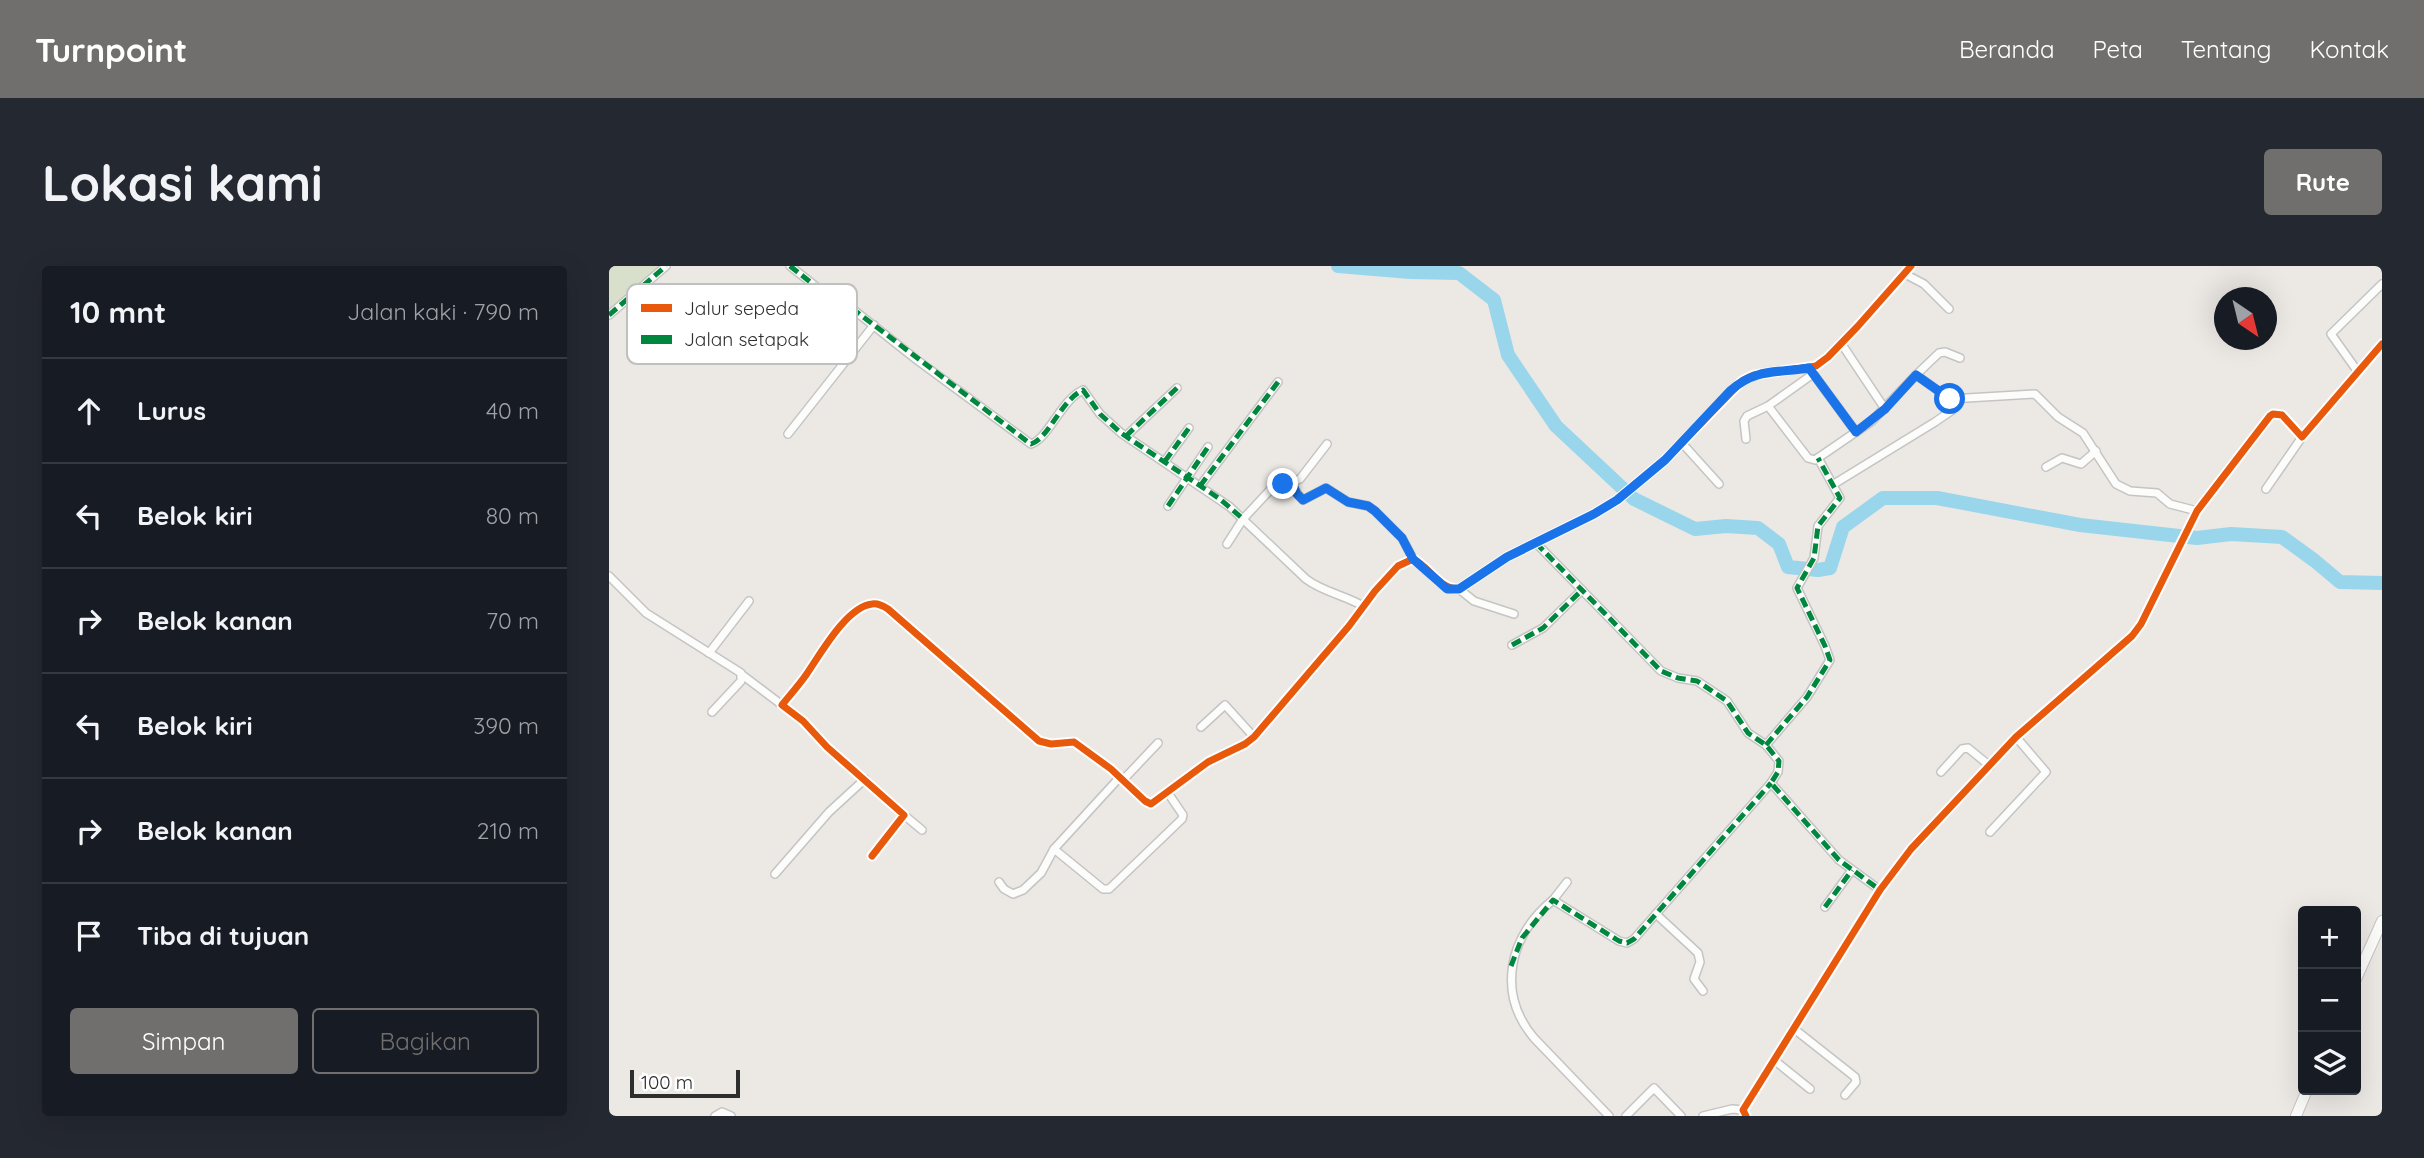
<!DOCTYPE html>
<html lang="id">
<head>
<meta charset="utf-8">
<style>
  :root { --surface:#171b24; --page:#242831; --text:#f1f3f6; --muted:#9ea1a6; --line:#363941; --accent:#706f6e }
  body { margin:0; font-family:Quicksand,sans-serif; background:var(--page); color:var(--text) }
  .controls { position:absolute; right:21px; bottom:21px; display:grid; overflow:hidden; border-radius:7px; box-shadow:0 7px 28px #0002 }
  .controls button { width:63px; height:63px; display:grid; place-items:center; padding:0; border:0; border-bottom:2px solid var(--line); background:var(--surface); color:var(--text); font:35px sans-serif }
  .compass { position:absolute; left:1605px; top:21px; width:63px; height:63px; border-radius:50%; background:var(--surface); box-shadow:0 7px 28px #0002; rotate:145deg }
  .scale { position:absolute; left:21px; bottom:18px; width:110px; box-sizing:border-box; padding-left:7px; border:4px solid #2e2e2e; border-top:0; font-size:19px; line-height:24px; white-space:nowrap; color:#2e2e2e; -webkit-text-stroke:5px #fff; paint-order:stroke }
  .stop { position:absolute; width:21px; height:21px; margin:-16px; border:5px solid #1a73e8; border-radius:50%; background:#fff }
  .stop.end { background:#1a73e8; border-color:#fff; box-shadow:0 2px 7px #0008 }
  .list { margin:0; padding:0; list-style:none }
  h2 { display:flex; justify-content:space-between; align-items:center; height:91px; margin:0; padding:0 28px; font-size:30px }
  h2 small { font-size:23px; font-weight:400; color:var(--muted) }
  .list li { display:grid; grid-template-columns:46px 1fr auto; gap:21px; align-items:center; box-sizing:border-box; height:105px; padding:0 28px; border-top:2px solid var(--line) }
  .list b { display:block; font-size:26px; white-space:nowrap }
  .list em { font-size:23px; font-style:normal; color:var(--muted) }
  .actions { display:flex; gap:14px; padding:21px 28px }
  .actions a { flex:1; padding:16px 0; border:2px solid var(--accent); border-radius:7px; text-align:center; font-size:24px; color:var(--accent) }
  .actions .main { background:var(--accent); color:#fff }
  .icon { flex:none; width:38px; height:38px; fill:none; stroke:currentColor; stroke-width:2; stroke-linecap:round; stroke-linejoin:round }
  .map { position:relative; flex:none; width:1773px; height:850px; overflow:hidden; border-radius:7px }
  header { display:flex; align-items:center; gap:42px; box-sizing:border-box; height:98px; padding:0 35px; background:var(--accent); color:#fff }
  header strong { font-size:33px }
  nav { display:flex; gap:38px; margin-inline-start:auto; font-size:24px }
  .intro { display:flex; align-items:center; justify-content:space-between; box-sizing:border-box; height:168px; padding:0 42px }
  h1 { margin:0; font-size:49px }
  .button { padding:18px 32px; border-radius:7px; background:var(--accent); color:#fff; font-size:24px; font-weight:700 }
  main { display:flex; gap:42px; padding:0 42px }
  aside { flex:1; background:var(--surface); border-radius:7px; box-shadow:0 7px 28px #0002 }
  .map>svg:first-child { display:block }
</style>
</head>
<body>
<header>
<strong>Turnpoint</strong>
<nav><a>Beranda</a><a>Peta</a><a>Tentang</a><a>Kontak</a></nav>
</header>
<div class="intro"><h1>Lokasi kami</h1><a class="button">Rute</a></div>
<main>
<aside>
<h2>10 mnt<small>Jalan kaki · 790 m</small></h2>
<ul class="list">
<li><svg class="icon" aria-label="ahead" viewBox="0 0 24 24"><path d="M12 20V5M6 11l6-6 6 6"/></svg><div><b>Lurus</b></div><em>40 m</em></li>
<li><svg class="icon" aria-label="left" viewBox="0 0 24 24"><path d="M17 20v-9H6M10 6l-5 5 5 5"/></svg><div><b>Belok kiri</b></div><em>80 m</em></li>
<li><svg class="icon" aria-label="right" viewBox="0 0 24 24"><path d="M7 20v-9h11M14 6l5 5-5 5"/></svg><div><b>Belok kanan</b></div><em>70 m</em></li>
<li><svg class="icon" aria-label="left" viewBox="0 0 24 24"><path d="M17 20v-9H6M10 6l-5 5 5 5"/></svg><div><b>Belok kiri</b></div><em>390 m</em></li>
<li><svg class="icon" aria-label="right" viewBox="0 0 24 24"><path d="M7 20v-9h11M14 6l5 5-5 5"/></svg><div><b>Belok kanan</b></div><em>210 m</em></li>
<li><svg class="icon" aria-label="arrive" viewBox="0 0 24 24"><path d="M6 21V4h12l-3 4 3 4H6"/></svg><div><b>Tiba di tujuan</b></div></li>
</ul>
<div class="actions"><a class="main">Simpan</a><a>Bagikan</a></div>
</aside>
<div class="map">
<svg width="1773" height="850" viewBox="0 0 1773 850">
  <rect width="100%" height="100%" fill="#ece8e4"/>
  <!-- cemetery -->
  <path fill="#d8e0cc" d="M 0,0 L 53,0 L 0,46 Z"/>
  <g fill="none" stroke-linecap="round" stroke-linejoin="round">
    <!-- river -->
    <path stroke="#99d6ec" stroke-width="14" d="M 729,0 L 801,6 L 850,7 L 885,34 L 899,89 L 947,160 L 1025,233 L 1086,263 L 1117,260 L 1149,262 L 1170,278 L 1179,301 L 1209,304 L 1221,302 L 1234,261 L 1274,232 L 1328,232 L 1471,259 L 1588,272 L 1622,268 L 1673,271 L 1706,295 L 1731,316 L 1773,317"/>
    <!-- street casing -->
    <g stroke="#c5c4c5" stroke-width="10">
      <g id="street">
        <path d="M 181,0 L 214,26 L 236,37 L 308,94 L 422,178 C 440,172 452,134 474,124 L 491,148 L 512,167 L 621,241 L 697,313 C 714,326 735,329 754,340"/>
        <path d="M 1296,8 L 1315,18 L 1340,43"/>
        <path d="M 0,49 L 57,0"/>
        <path d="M 1232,77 L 1276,143"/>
        <path d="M 1200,102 L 1247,166"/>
        <path d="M 1749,106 L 1722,68 L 1773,18"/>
        <path d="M 1307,109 L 1330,87 L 1336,86 L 1351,92"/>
        <path d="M 1159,140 L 1204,108"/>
        <path d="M 179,168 L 265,59"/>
        <path d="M 517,170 L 568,122"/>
        <path d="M 1137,173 L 1135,155 L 1138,150 L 1159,140 L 1199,192 L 1206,194 L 1263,155 L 1307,109 L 1341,133 L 1426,128 L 1449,151 L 1474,167 L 1507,218 L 1521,225 L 1548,227 L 1561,238 L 1588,245"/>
        <path d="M 1073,177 L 1110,218"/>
        <path d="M 556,195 L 580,162"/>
        <path d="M 1437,201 L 1453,192 L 1472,198 L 1487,185"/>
        <path d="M 683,217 L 688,227 L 694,234 L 717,222 L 739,236 L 759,240 L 766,245 L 793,272 L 804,293"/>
        <path d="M 1225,218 L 1326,156 L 1342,145 L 1352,133"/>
        <path d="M 591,220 L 669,116"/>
        <path d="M 1657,223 L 1693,171"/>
        <path d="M 559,240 L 599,181"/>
        <path d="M 927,277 L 1052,405 L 1069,412 L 1088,415 L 1118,435 L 1139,467 L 1157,479 L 1170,495 L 1169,506 L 1162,517 L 1230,594 L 1271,624"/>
        <path d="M 618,278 L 634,253 L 662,223 L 691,213 L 718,178"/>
        <path d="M 0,310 L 37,347 L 132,407 L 132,415 L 103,446"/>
        <path d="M 850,323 L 865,335 L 905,348"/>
        <path d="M 903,379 L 934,362 L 973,324"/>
        <path d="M 100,387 L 140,335"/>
        <path d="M 132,408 L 173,439"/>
        <path d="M 592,461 L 616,439 L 645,471"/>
        <path d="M 1157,479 L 1198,431 L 1221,394 L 1216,380 L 1188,322 L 1205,292 L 1209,260 L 1231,232 L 1209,192"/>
        <path d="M 1332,506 L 1353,483 L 1359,482 L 1381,500"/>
        <path d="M 514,514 L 549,477"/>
        <path d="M 295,549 L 313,564"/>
        <path d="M 1381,566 L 1437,506 L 1407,471"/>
        <path d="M 445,583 L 494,623 L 500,623 L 573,553 L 574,549 L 559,527"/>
        <path d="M 263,590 L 295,549 L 218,481 L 194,455 L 173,439 C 181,429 190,419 197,409 C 211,389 237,341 263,338 C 269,337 274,340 279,343 L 430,475 L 442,478 L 465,476 L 502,503 L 536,535 L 542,538 L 599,496 L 636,478 L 645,471 L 740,360 L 766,325 L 789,300 L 804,293 C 822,302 829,323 850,323 L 898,291 L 985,248 L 1008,234 L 1056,194 L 1133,115 L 1145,109 L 1207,100 L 1219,91 L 1249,60 L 1302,0"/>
        <path d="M 166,608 L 220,546 L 256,513"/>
        <path d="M 390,616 L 395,623 L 404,628 L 414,624 L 432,607 L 445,583 L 511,511"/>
        <path d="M 944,634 L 958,616"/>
        <path d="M 1216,641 L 1243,604"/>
        <path d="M 1047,648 L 1089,687 L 1091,696 L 1085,713 L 1094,725"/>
        <path d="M 1184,762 L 1246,811 L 1247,816 L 1236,829"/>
        <path d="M 1165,794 L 1201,823"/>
        <path d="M 106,850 L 113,846 L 122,850"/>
        <path d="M 1000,850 L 925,772 C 887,727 900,669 944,634 L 1010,675 L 1018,677 L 1025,673 L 1162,517"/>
        <path d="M 1017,850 L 1045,822 L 1072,850"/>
        <path d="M 1094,850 L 1123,843 L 1134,844"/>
        <path d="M 1137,850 L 1134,844 L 1271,624 L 1302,583 L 1407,471 L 1523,370 L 1532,358 L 1588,245 L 1661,150 L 1664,148 L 1673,149 L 1693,171 L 1773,78"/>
      </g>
    </g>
    <!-- secondary casing -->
    <g stroke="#c5c4c5" stroke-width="12">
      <g id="secondary">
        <path d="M 1747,713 L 1773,655"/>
        <path d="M 1687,850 L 1698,824"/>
      </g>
    </g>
    <!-- street -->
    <use href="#street" stroke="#fcfcfb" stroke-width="7"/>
    <!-- secondary -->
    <use href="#secondary" stroke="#fcfcfb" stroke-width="10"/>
    <!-- quiet -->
    <g stroke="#00873e" stroke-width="5" stroke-dasharray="10 5" stroke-linecap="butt">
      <path d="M 181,0 L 214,26 L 236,37 L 419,176 L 422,178 C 440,172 452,134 474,124 L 491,148 L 512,167 L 611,233 L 634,253"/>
      <path d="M 0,49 L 57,0"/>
      <path d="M 517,170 L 568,122"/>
      <path d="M 556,195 L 580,162"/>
      <path d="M 591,220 L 669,116"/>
      <path d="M 559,240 L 599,181"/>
      <path d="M 927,277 L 1052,405 L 1069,412 L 1088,415 L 1118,435 L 1139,467 L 1157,479 L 1170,495 L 1169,506 L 1162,517 L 1230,594 L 1271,624"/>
      <path d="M 903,379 L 934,362 L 973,324"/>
      <path d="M 1157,479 L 1198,431 L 1221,394 L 1216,380 L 1188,322 L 1205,292 L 1209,260 L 1231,232 L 1209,192"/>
      <path d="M 1216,641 L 1243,604"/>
      <path d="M 902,700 L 913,672 L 944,634 L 1010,675 L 1018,677 L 1025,673 L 1162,517"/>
    </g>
    <!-- cycleway casing -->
    <g stroke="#fff" stroke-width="11">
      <g id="cycleway">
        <path d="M 263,590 L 295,549 L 218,481 L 194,455 L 173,439 C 181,429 190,419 197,409 C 211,389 237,341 263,338 C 269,337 274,340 279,343 L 430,475 L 442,478 L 465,476 L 502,503 L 536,535 L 542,538 L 599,496 L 636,478 L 645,471 L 740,360 L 766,325 L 789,300 L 804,293 C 822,302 829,323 850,323 L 898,291 L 985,248 L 1008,234 L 1056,194 L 1133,115 L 1145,109 L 1207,100 L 1219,91 L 1249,60 L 1302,0"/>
        <path d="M 1137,850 L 1134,844 L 1271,624 L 1302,583 L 1407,471 L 1523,370 L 1532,358 L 1588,245 L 1661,150 L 1664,148 L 1673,149 L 1693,171 L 1773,78"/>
      </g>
    </g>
    <!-- cycleway -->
    <use href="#cycleway" stroke="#e8590c" stroke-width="7"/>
  </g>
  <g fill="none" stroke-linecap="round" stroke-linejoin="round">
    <!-- route -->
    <path stroke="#1a73e8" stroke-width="9" d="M 674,218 L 683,217 L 688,228 L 694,234 L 717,222 L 739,236 L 759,240 L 766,245 L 793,272 L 804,293 L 838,323 L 850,323 L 898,291 L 985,248 L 1008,234 L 1056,194 L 1121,125 C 1146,102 1169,107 1200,102 L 1247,166 L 1276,143 L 1307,109 L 1341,133"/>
  </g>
  <!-- legend -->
  <rect x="18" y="18" width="230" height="80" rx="10" fill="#fff" stroke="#c0c0c0" stroke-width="2"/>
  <rect x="32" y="38" width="31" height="8" fill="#e8590c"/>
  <rect x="32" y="69" width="31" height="9" fill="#00873e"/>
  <g font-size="19" fill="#2e2e2e">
    <text x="75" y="49">Jalur sepeda</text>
    <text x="75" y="80">Jalan setapak</text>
  </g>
</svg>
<div class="controls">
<button>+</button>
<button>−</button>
<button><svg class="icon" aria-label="layers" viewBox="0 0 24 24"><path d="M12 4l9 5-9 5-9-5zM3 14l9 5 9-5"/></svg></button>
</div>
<svg class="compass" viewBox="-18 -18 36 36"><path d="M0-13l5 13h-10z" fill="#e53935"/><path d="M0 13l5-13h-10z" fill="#9ea1a6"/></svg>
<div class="scale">100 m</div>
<div class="stop" style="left:1341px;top:133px"></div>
<div class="stop end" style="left:674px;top:218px"></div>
</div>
</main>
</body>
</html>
